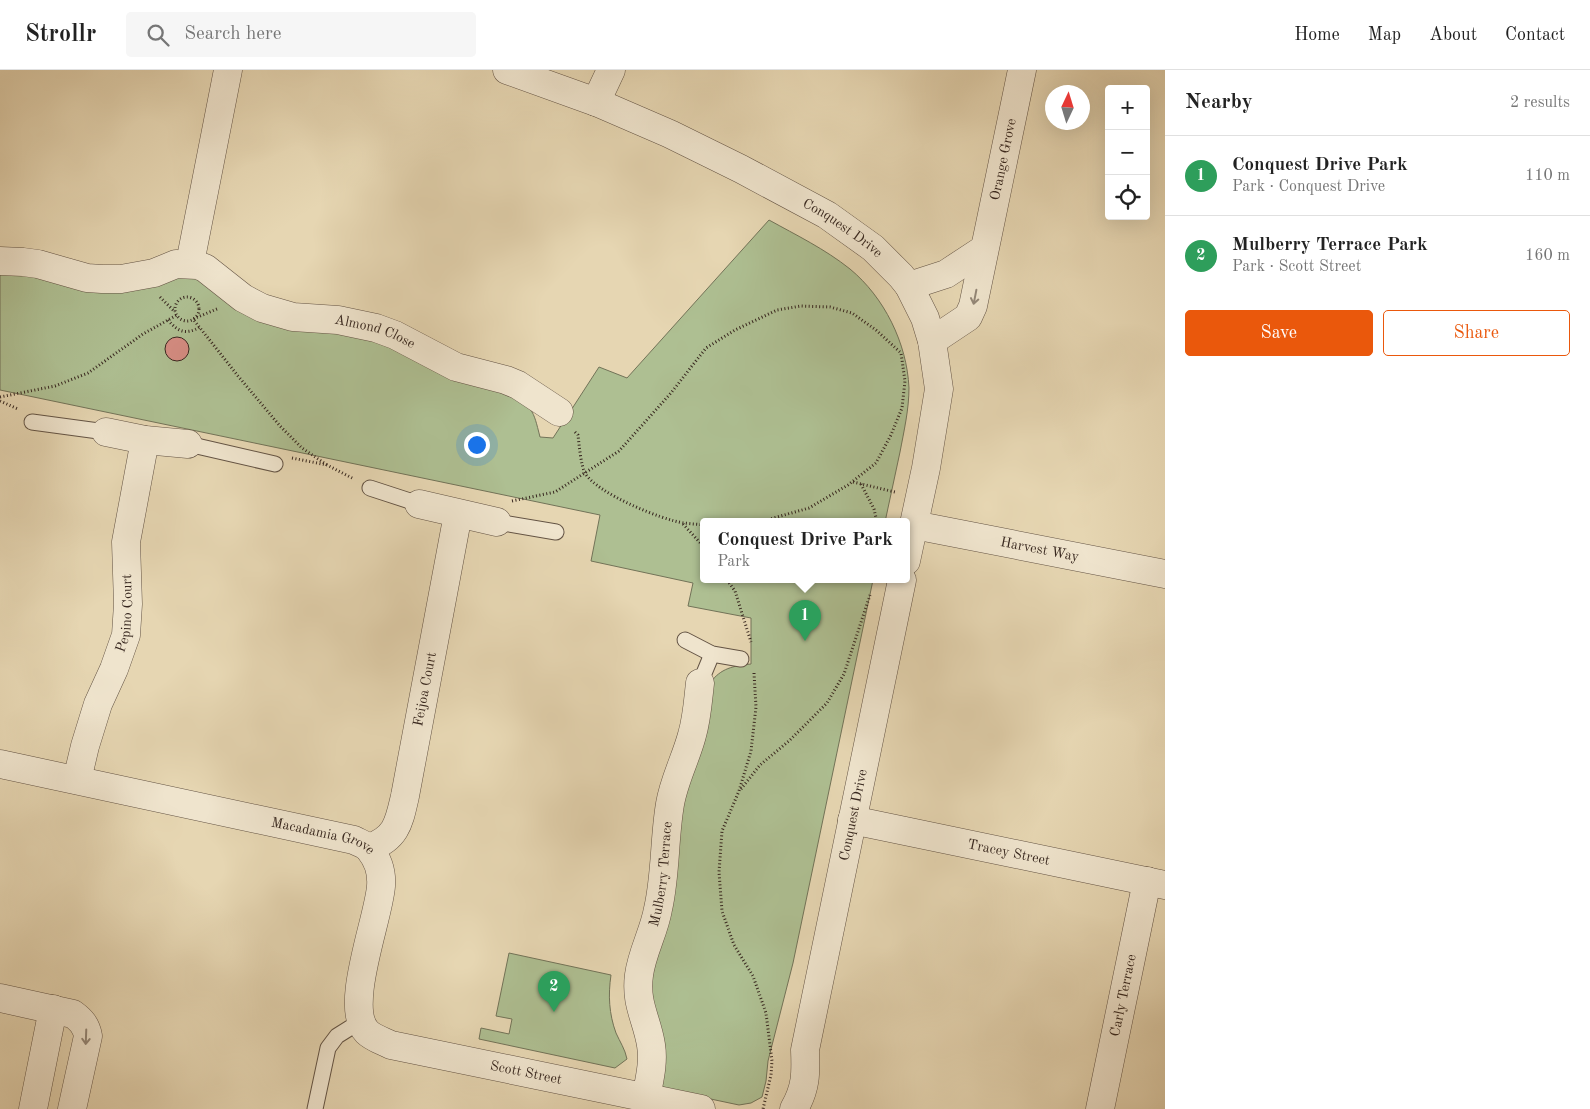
<!DOCTYPE html>
<html lang="en">
<head>
<meta charset="utf-8">
<style>
  :root { --surface:#fff; --page:#f6f6f6; --text:#222; --muted:#767676; --line:#e0e0e0; --accent:#ea580c }
  body { margin:0; font-family:"Old Standard TT",serif; background:var(--page); color:var(--text) }
  .controls { position:absolute; right:15px; top:15px; display:grid; overflow:hidden; border-radius:5px; box-shadow:0 5px 20px #0002 }
  .controls button { width:45px; height:45px; display:grid; place-items:center; padding:0; border:0; border-bottom:1px solid var(--line); background:var(--surface); color:var(--text); font:25px sans-serif }
  .compass { position:absolute; left:1045px; top:15px; width:45px; height:45px; border-radius:50%; background:var(--surface); box-shadow:0 5px 20px #0002; rotate:4deg }
  .you { position:absolute; left:476px; top:374px; width:18px; height:18px; margin:-12px; border:4px solid #fff; border-radius:50%; background:#1a73e8; box-shadow:0 0 0 8px #1a73e833 }
  .badge { display:grid; place-items:center; width:32px; height:32px; border-radius:50%; background:var(--accent); color:#fff; font-size:16px; font-weight:700 }
  .pin { position:absolute; translate:-50% -41px; filter:drop-shadow(0 1px 2px #0008) }
  .pin::after { content:''; position:absolute; top:26px; width:18px; height:15px; background:inherit; clip-path:polygon(0 0,100% 0,50% 100%) }
  .popup { position:absolute; left:700px; top:448px; width:210px; height:65px; box-sizing:border-box; display:grid; place-content:center; border-radius:5px; background:var(--surface); filter:drop-shadow(0 1px 4px #0005); font-size:16px; white-space:nowrap; color:var(--muted) }
  .popup b { font-size:19px; color:var(--text) }
  .popup::after { content:''; position:absolute; left:50%; top:100%; margin-left:-10px; border:10px solid transparent; border-top-color:var(--surface) }
  .list { margin:0; padding:0; list-style:none }
  h2 { display:flex; justify-content:space-between; align-items:center; height:65px; margin:0; padding:0 20px; font-size:21px }
  h2 small { font-size:16px; font-weight:400; color:var(--muted) }
  .list li { display:grid; grid-template-columns:32px 1fr auto; gap:15px; align-items:center; box-sizing:border-box; height:80px; padding:0 20px; border-top:1px solid var(--line) }
  .list b { display:block; font-size:19px; white-space:nowrap }
  .list p { margin:0; font-size:16px; white-space:nowrap; color:var(--muted) }
  .list em { font-size:16px; font-style:normal; color:var(--muted) }
  .actions { display:flex; gap:10px; padding:15px 20px }
  .actions a { flex:1; padding:11px 0; border:1px solid var(--accent); border-radius:5px; text-align:center; font-size:18px; color:var(--accent) }
  .actions .main { background:var(--accent); color:#fff }
  .icon { flex:none; width:28px; height:28px; fill:none; stroke:currentColor; stroke-width:2; stroke-linecap:round; stroke-linejoin:round }
  .map { position:relative; flex:none; width:1165px; height:1039px; overflow:hidden }
  header { display:flex; align-items:center; gap:30px; box-sizing:border-box; height:70px; padding:0 25px; background:var(--surface); border-bottom:1px solid var(--line) }
  header strong { font-size:24px }
  nav { display:flex; gap:28px; margin-inline-start:auto; font-size:18px }
  .search { width:350px; height:45px; background:var(--page); display:flex; align-items:center; gap:12px; box-sizing:border-box; padding:0 18px; border-radius:5px; color:var(--muted); font-size:19px }
  main { display:flex }
  aside { flex:1; background:var(--surface) }
  .map>svg:first-child { display:block }
</style>
</head>
<body>
<header>
<strong>Strollr</strong>
<div class="search"><svg class="icon" aria-label="search" viewBox="0 0 24 24"><circle cx="10" cy="10" r="6"/><path d="M15 15l6 6"/></svg>Search here</div>
<nav><a>Home</a><a>Map</a><a>About</a><a>Contact</a></nav>
</header>
<main>
<div class="map">
<svg width="1165" height="1039" viewBox="0 0 1165 1039">
  <rect width="100%" height="100%" fill="#e6d6b2"/>
  <filter id="stains"><feTurbulence type="fractalNoise" baseFrequency=".004" numOctaves="4"/><feColorMatrix values="0 0 0 0 .2 0 0 0 0 .09 0 0 0 0 .02 0 0 0 .5 -.17"/></filter>
  <radialGradient id="worn" r=".72"><stop offset=".6" stop-color="#630" stop-opacity="0"/><stop offset="1" stop-color="#630" stop-opacity=".3"/></radialGradient>
  <!-- green -->
  <g fill="#aebf92" stroke="#727358">
    <path d="M 769,150 C 796,165 825,179 850,199 C 884,227 907,273 909,318 C 909,339 904,361 900,382 C 895,405 890,429 885,452 L 704,452 L 704,510 L 873,510 L 793,893 L 768,991 L 766,1011 L 762,1027 L 751,1033 L 739,1035 L 668,1020 L 660,1015 L 648,934 L 675,765 L 710,613 C 721,598 733,596 751,594 L 751,548 L 688,536 L 693,513 L 591,491 L 600,445 L 0,320 L 0,202 L 185,204 L 374,266 L 507,323 C 533,337 533,339 540,367 L 553,368 L 599,297 L 627,308 Z"/>
    <path d="M 509,883 L 611,905 C 608,925 609,944 616,963 C 620,972 625,979 627,989 L 615,998 L 479,969 L 481,958 L 509,964 L 512,949 L 496,946 Z"/>
  </g>
  <!-- building -->
  <circle fill="#d78d84" stroke="#37271f" cx="177" cy="279" r="12"/>
  <g fill="none" stroke-linecap="round" stroke-linejoin="round">
    <!-- service casing -->
    <g stroke="#635344" stroke-width="17">
      <g id="service">
        <path d="M 32,352 L 106,362"/>
        <path d="M 188,374 L 275,394"/>
        <path d="M 370,418 L 419,434"/>
        <path d="M 497,452 L 556,462"/>
        <path d="M 685,570 L 712,584 L 741,589"/>
        <path d="M 700,613 L 712,584"/>
        <path d="M 315,1039 L 328,978 L 337,966 L 361,951"/>
      </g>
    </g>
    <!-- minor casing -->
    <g stroke="#635344" stroke-width="29">
      <g id="minor">
        <path id="s1" d="M 507,0 L 596,32 L 670,64 L 741,99 L 827,145 L 873,178 L 901,206 L 909,216 L 925,248 L 932,271 L 939,319 L 926,398 L 906,491"/>
        <path d="M 596,32 L 611,0"/>
        <path id="s2" d="M 0,191 L 23,192 L 38,194 L 87,208 L 102,209 L 121,209 L 154,203 L 176,194 L 197,195 L 205,198 L 243,228 L 262,238 L 293,247 L 338,250 L 376,258 L 395,265 L 456,297 L 506,310 L 518,315 L 559,342"/>
        <path d="M 190,193 L 228,0"/>
        <path d="M 909,216 L 946,204 L 984,179"/>
        <path id="s3" d="M 932,271 L 968,247 L 973,236 L 1022,0"/>
        <path d="M 106,362 L 145,370 L 188,374"/>
        <path d="M 419,434 L 497,452"/>
        <path id="s4" d="M 914,455 L 1165,504"/>
        <path id="s5" d="M 0,694 L 354,770 C 359,773 367,775 370,780 C 378,790 382,803 381,816 C 379,848 343,937 367,962 C 373,968 383,971 391,975 L 701,1039"/>
        <path id="s6" d="M 77,710 L 85,676 L 98,634 L 114,599 L 126,565 L 128,534 L 126,472 L 145,370"/>
        <path id="s7" d="M 852,750 L 1165,815"/>
        <path id="s8" d="M 369,778 C 397,768 399,752 405,726 L 458,444"/>
        <path d="M 0,928 L 73,944 C 81,950 86,955 88,966 L 72,1039"/>
        <path id="s9" d="M 646,1028 C 649,1011 654,993 651,975 C 647,949 635,934 639,905 C 642,882 654,862 658,839 C 666,804 664,769 670,734 C 674,710 686,688 692,665 C 697,648 698,630 700,613"/>
        <path d="M 33,1039 L 53,939"/>
        <path id="s10" d="M 794,1039 C 806,1018 806,1004 805,980 L 902,510"/>
        <path id="s11" d="M 1100,1039 L 1147,811"/>
      </g>
    </g>
    <!-- path -->
    <g stroke="#37271f" stroke-width="3" stroke-dasharray="1 2.5" stroke-linecap="butt">
      <path d="M 160,227 L 175,242"/>
      <circle cx="187" cy="239" r="12"/>
      <path d="M 217,239 L 193,249 L 238,306 L 280,356 L 302,378 L 327,395"/>
      <path d="M 168,250 C 178,262 186,265 200,257"/>
      <path d="M 0,327 L 55,316 L 88,303 L 143,264 L 177,245"/>
      <path d="M 0,331 L 18,339"/>
      <path d="M 575,362 L 578,365 C 579,374 581,396 585,403 C 596,423 662,450 684,453 C 691,454 697,454 704,455"/>
      <path d="M 292,388 L 327,395 L 354,409"/>
      <path d="M 853,412 L 895,422"/>
      <path d="M 861,414 L 874,439 L 877,452"/>
      <path d="M 512,431 L 555,422 L 619,381 L 671,323 L 706,278 L 735,260 L 777,240 L 801,236 L 830,237 L 852,243 L 876,260 L 901,283 L 905,311 L 902,338 L 891,365 L 876,393 L 848,415 L 809,438 L 763,451 L 754,452"/>
      <path d="M 683,454 L 704,477"/>
      <path d="M 727,510 L 735,521 L 751,572"/>
      <path d="M 754,603 L 756,637 L 751,681 L 739,721 L 722,761 L 719,802 L 722,841 L 734,875 L 753,906 L 766,943 L 772,991 L 771,1005 L 763,1039"/>
      <path d="M 741,719 L 760,695 L 790,670 L 827,633 L 844,604 L 870,525"/>
    </g>
    <!-- service -->
    <use href="#service" stroke="#efe4cd" stroke-width="15"/>
    <!-- minor -->
    <use href="#minor" stroke="#efe4cd" stroke-width="28"/>
  </g>
  <!-- one-way arrows -->
  <defs><path id="oneway-shaft" d="M-6 0H5M1.5-3L5.5 0L1.5 3" fill="none" stroke-width="1.6" stroke-linecap="round" stroke-linejoin="round" transform="scale(1.25)"/></defs>
  <g stroke="#938676">
    <use href="#oneway-shaft" transform="translate(975 227) rotate(101)"/>
    <use href="#oneway-shaft" transform="translate(86 967) rotate(92)"/>
  </g>
  <g text-anchor="middle" dominant-baseline="central" stroke-width="4" stroke-linejoin="round" paint-order="stroke">
    <!-- street labels -->
    <g font-size="14" fill="#37271f" stroke="#efe4cd">
      <text stroke="none"><textPath href="#s3" startOffset="205">Orange Grove</textPath></text>
      <text stroke="none"><textPath href="#s1" startOffset="372">Conquest Drive</textPath></text>
      <text stroke="none"><textPath href="#s2" startOffset="396">Almond Close</textPath></text>
      <text stroke="none"><textPath href="#s4" startOffset="128">Harvest Way</textPath></text>
      <text stroke="none"><textPath href="#s6" startOffset="175">Pepino Court</textPath></text>
      <text stroke="none"><textPath href="#s8" startOffset="176">Feijoa Court</textPath></text>
      <text stroke="none"><textPath href="#s10" startOffset="301">Conquest Drive</textPath></text>
      <text stroke="none"><textPath href="#s5" startOffset="331">Macadamia Grove</textPath></text>
      <text stroke="none"><textPath href="#s7" startOffset="160">Tracey Street</textPath></text>
      <text stroke="none"><textPath href="#s9" startOffset="229">Mulberry Terrace</textPath></text>
      <text stroke="none"><textPath href="#s11" startOffset="116">Carly Terrace</textPath></text>
      <text stroke="none"><textPath href="#s5" startOffset="735">Scott Street</textPath></text>
    </g>
  </g>
  <rect width="100%" height="100%" filter="url(#stains)"/>
  <rect width="100%" height="100%" fill="url(#worn)"/>
</svg>
<div class="controls">
<button>+</button>
<button>−</button>
<button><svg class="icon" aria-label="locate" viewBox="0 0 24 24"><circle cx="12" cy="12" r="6"/><path d="M12 2v4M12 18v4M2 12h4M18 12h4"/></svg></button>
</div>
<svg class="compass" viewBox="-18 -18 36 36"><path d="M0-13l5 13h-10z" fill="#e53935"/><path d="M0 13l5-13h-10z" fill="#767676"/></svg>
<div class="you"></div>
<div class="pin badge" style="left:805px;top:571px;background:#2e9e5b">1</div>
<div class="popup"><b>Conquest Drive Park</b>Park</div>
<div class="pin badge" style="left:554px;top:942px;background:#2e9e5b">2</div>
</div>
<aside>
<h2>Nearby<small>2 results</small></h2>
<ul class="list">
<li><span class="badge" style="background:#2e9e5b">1</span><div><b>Conquest Drive Park</b><p>Park · Conquest Drive</p></div><em>110 m</em></li>
<li><span class="badge" style="background:#2e9e5b">2</span><div><b>Mulberry Terrace Park</b><p>Park · Scott Street</p></div><em>160 m</em></li>
</ul>
<div class="actions"><a class="main">Save</a><a>Share</a></div>
</aside>
</main>
</body>
</html>
